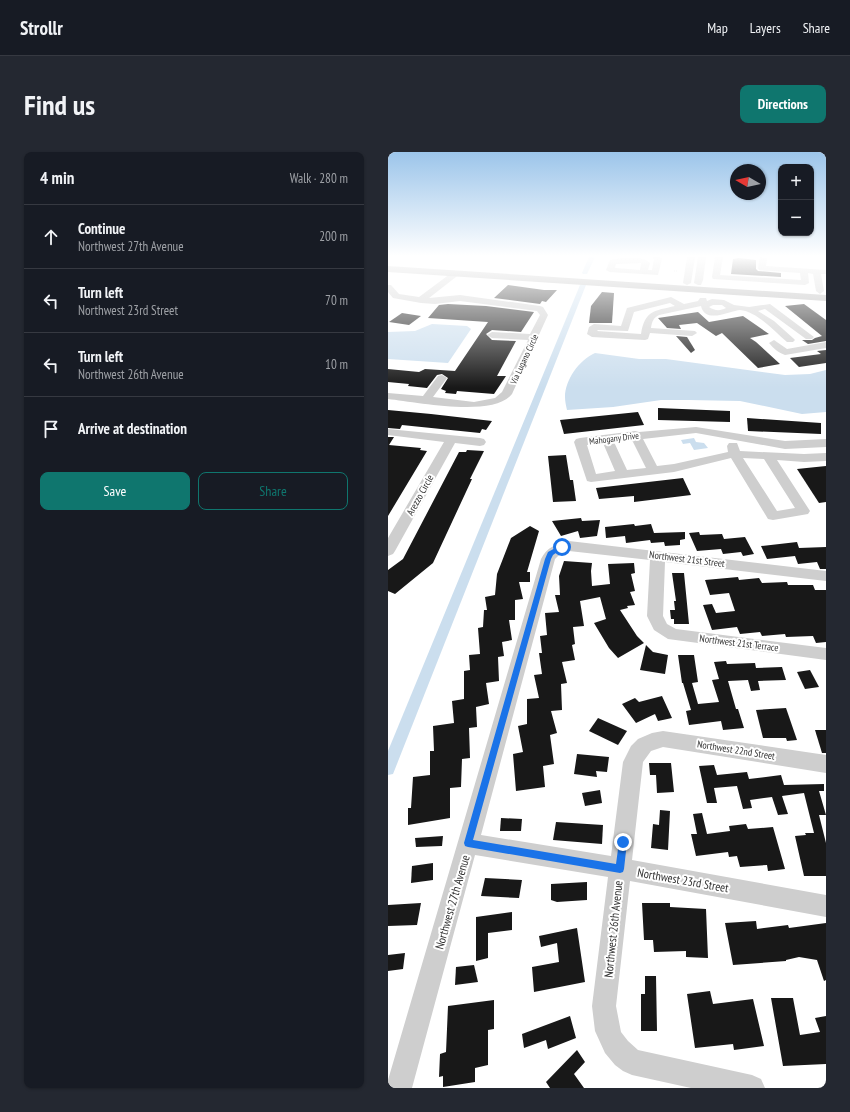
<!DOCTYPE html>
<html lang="en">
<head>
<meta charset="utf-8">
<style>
  :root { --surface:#171b24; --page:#242831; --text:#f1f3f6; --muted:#9ea1a6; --line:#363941; --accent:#0f766e }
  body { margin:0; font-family:"PT Sans Narrow",sans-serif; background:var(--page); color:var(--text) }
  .controls { position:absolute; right:12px; top:12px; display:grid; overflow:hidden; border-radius:8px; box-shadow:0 1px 3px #0004 }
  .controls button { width:36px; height:36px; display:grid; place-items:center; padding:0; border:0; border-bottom:1px solid var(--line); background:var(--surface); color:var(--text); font:20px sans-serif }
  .compass { position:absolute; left:342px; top:12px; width:36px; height:36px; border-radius:50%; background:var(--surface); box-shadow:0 1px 3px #0004; rotate:279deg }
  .stop { position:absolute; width:12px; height:12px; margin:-9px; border:3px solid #1a73e8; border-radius:50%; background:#fff }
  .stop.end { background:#1a73e8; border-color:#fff; box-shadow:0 1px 4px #0008 }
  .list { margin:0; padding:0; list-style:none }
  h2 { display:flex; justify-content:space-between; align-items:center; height:52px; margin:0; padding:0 16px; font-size:17px }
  h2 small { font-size:13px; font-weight:400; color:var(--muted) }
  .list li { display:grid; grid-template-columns:26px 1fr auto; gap:12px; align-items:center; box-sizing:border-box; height:64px; padding:0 16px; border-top:1px solid var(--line) }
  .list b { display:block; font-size:15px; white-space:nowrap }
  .list p { margin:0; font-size:13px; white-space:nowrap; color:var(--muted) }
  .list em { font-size:13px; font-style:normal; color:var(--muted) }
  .actions { display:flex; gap:8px; padding:12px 16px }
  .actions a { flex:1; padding:9px 0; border:1px solid var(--accent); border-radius:8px; text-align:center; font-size:14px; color:var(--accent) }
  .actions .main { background:var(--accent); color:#fff }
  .icon { flex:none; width:22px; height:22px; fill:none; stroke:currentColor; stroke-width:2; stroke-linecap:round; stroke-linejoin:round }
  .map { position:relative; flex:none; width:438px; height:936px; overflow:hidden; border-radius:8px }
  header { display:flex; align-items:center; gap:24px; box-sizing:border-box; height:56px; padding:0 20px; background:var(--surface); border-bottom:1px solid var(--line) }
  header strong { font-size:19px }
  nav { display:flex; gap:22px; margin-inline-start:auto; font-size:14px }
  .intro { display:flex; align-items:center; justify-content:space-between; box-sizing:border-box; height:96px; padding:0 24px }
  h1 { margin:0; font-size:28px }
  .button { padding:10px 18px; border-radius:8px; background:var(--accent); color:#fff; font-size:14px; font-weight:700 }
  main { display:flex; gap:24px; padding:0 24px }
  aside { flex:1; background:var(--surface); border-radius:8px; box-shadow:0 1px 3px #0004 }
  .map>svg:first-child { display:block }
</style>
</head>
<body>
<header>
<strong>Strollr</strong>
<nav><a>Map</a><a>Layers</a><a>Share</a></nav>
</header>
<div class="intro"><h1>Find us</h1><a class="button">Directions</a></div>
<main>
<aside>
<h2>4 min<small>Walk · 280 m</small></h2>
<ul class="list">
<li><svg class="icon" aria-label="ahead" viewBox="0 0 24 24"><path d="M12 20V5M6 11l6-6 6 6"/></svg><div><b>Continue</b><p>Northwest 27th Avenue</p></div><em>200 m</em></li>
<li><svg class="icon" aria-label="left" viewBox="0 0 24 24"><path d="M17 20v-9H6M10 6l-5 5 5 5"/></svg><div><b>Turn left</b><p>Northwest 23rd Street</p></div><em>70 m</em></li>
<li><svg class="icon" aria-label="left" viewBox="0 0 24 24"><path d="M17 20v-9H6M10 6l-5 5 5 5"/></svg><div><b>Turn left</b><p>Northwest 26th Avenue</p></div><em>10 m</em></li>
<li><svg class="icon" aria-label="arrive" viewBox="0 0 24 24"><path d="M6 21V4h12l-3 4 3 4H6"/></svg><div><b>Arrive at destination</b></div></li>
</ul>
<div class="actions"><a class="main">Save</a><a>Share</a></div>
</aside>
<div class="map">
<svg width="438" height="936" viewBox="0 0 438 936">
  <rect width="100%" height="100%" fill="#fff"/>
  <!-- water -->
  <g fill="#cbdeee">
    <path d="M 44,172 L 79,174 L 83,177 L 60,211 L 0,207 L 0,180 L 27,179 Z"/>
    <path d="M 207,201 L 251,207 L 278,207 L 397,223 L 422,222 L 438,218 L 438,260 L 414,262 L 352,249 L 301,248 L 273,248 L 225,255 L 179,258 C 178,254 177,249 177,245 C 177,228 191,208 207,201 Z"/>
    <path d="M 306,286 L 308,290 L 316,291 L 320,296 L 306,298 L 302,291 L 295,292 L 293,288 Z"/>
  </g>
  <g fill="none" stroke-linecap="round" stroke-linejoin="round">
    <!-- canal -->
    <g fill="#cbdeee" fill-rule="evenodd">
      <path d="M 201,105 L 207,105 L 199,122 L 195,122 L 194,121 Z"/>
      <path d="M 195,131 L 198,133 L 7,617 L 5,622 L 0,623 L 0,599 L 192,133 Z"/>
    </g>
  </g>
  <!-- building -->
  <g fill="#181818">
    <path d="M 351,106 L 368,108 L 368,117 L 370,119 L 393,121 L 393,125 L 343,122 L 345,107 Z"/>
    <path d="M 120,133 L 156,138 L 169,138 L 158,150 L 154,149 L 152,152 L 106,146 Z"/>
    <path d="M 214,140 L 226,141 L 224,171 L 201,171 L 203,154 Z"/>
    <path d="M 60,152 L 98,154 L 146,160 L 133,180 L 104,178 L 98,182 L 104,188 L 128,189 L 109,224 L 118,224 L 106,242 L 69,239 L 68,242 L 57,241 L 58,239 L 53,237 L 60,226 L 54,222 L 49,223 L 39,236 L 20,234 L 21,232 L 0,230 L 0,217 L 31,220 L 37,217 L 67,219 L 100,170 L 40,166 L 51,153 Z"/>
    <path d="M 416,152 L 438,168 L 438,189 L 420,192 L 414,188 L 424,188 L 427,186 L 434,184 L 397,154 Z"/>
    <path d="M 310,160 L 321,170 L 355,164 L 381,182 L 362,186 L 368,190 L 392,212 L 370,216 L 334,181 L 328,184 L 309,171 L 291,173 L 293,177 L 279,176 L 270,166 Z"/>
    <path d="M 14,161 L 33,164 L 21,173 L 1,170 Z"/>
    <path d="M 288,184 L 299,185 L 307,198 L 303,201 Z"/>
    <path d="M 438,198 L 438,211 L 411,215 L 402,206 L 433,202 L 429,199 Z"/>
    <path d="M 270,256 L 342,259 L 342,270 L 270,268 Z"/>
    <path d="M 0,258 L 43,262 L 104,269 L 98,278 L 94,277 L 92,281 L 14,273 L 12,277 L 0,276 Z"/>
    <path d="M 250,260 L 256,273 L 176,282 L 172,268 Z"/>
    <path d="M 359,266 L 433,271 L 433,282 L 360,279 Z"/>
    <path d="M 0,285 L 6,285 L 1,293 L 33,296 L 32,298 L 39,299 L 0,364 Z"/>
    <path d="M 79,298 L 96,299 L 82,327 L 84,327 L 45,411 L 7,442 L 0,439 L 0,418 L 15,407 L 71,300 L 78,300 Z"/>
    <path d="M 178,303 L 182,328 L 185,328 L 188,349 L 165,350 L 160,304 Z"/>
    <path d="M 438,314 L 438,350 L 431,351 L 409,317 Z"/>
    <path d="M 295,326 L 303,343 L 246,350 L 246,344 L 211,347 L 208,336 Z"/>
    <path d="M 193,366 L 194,369 L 212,368 L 209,384 L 192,386 L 190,379 L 173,384 L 164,369 Z"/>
    <path d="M 246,372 L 247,374 L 263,372 L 266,381 L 297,380 L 297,387 L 292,388 L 292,393 L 277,394 L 276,390 L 263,391 L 262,388 L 238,391 L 237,384 L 218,386 L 217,375 Z"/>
    <path d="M 142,374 L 151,379 L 139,420 L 142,420 L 142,430 L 131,430 L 135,447 L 127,448 L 127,468 L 121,468 L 124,488 L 114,490 L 116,504 L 110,505 L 111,529 L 98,531 L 101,552 L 88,555 L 89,575 L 81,576 L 82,606 L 74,607 L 73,635 L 62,636 L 62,666 L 20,673 L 20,656 L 23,656 L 25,625 L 42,623 L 42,599 L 46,599 L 45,574 L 66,571 L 64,549 L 76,547 L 76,519 L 82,518 L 81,503 L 92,502 L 90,476 L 95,475 L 96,458 L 99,458 L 97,445 L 107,443 L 109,422 L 123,386 Z"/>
    <path d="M 311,380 L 312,383 L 334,382 L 336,387 L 357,385 L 366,402 L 355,404 L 353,400 L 335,402 L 333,397 L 309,399 L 301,381 Z"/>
    <path d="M 409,390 L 411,396 L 438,395 L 438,417 L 432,417 L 429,410 L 410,412 L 407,404 L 379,407 L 373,394 Z"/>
    <path d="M 176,409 L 204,411 L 203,419 L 204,434 L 222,432 L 220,412 L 246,411 L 247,421 L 243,422 L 247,439 L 242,440 L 247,453 L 239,454 L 240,456 L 232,458 L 249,484 L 256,491 L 230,506 L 221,496 L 206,471 L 218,467 L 212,445 L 192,449 L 196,474 L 185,475 L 187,492 L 184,493 L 187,508 L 174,510 L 179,531 L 173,532 L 174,558 L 163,559 L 169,581 L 162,583 L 166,612 L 155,614 L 157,635 L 128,639 L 125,602 L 135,600 L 130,574 L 139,572 L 139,547 L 151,546 L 146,523 L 154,522 L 151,501 L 154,501 L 152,484 L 159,483 L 157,461 L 171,460 L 167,443 L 172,443 L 171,424 Z"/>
    <path d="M 284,421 L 296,421 L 301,472 L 286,472 L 286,467 L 283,467 L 282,458 L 287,458 L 286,449 L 288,449 Z"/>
    <path d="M 350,425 L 351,428 L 371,426 L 374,431 L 399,430 L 400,433 L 425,433 L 427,438 L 438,438 L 438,490 L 428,491 L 425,484 L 398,485 L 397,482 L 374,484 L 372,480 L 352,482 L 349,475 L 324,478 L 315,453 L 324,452 L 328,461 L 347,459 L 341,441 L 322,443 L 317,428 Z"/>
    <path d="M 258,493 L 265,500 L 280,503 L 277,522 L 252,518 Z"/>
    <path d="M 290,503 L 306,503 L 310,530 L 304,531 L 310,552 L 331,550 L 324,528 L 331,527 L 326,510 L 338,509 L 339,512 L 367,511 L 368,516 L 394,515 L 398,528 L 370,529 L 372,538 L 363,539 L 360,528 L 340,529 L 348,557 L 350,557 L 356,576 L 335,578 L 333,569 L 301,573 L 298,559 L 303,558 L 295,531 L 294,531 Z"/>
    <path d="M 422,518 L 431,535 L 417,537 L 409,520 Z"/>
    <path d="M 274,544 L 284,566 L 270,569 L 267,562 L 248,571 L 234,552 L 247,546 L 251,550 Z"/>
    <path d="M 398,556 L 409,588 L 399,589 L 398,586 L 375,586 L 368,558 Z"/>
    <path d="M 210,566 L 239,579 L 230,593 L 201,579 Z"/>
    <path d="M 427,578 L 438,578 L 438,601 L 434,601 Z"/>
    <path d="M 189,602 L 221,605 L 219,620 L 208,619 L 209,625 L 186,622 Z"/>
    <path d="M 261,611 L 283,611 L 286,640 L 269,641 L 268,623 L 262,623 Z"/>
    <path d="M 326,613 L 329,623 L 359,620 L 361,627 L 393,623 L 396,633 L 436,632 L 436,639 L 431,639 L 438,663 L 431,663 L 438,691 L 438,724 L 416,724 L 407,684 L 418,683 L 417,681 L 426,681 L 416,641 L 394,644 L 400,662 L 390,663 L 384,645 L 362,648 L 364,656 L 355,657 L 349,634 L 326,636 L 329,651 L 319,651 L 311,614 Z"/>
    <path d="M 212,638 L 214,651 L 197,654 L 194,641 Z"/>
    <path d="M 272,658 L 282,659 L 280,698 L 263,696 L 265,672 L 271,673 Z"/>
    <path d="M 314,661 L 319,682 L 342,679 L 341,674 L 358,672 L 360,677 L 385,675 L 397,717 L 380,719 L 379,713 L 352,715 L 349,704 L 341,705 L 340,700 L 308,704 L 303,682 L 309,682 L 305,662 Z"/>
    <path d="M 113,666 L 134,667 L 133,679 L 112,679 Z"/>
    <path d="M 168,670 L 215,673 L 214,692 L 165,688 Z"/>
    <path d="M 55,684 L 54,694 L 28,695 L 27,686 Z"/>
    <path d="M 45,711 L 45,728 L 23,731 L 24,714 Z"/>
    <path d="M 97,726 L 134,728 L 131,746 L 93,744 Z"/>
    <path d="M 199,730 L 199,748 L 169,750 L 163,748 L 163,732 Z"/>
    <path d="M 33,751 L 29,773 L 0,774 L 0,753 Z"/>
    <path d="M 254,751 L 282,751 L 282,755 L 318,757 L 320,806 L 298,805 L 298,799 L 266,800 L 265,788 L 256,788 Z"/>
    <path d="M 124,760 L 124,778 L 100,781 L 100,806 L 88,809 L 88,765 Z"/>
    <path d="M 368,769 L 369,777 L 400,773 L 401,776 L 438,771 L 438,828 L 436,829 L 429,808 L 411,805 L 398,808 L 398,809 L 345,813 L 337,771 Z"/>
    <path d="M 189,776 L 197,830 L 146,840 L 144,815 L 171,810 L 169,791 L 153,795 L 151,784 Z"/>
    <path d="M 17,801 L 15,817 L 0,819 L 0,803 Z"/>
    <path d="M 86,813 L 90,830 L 67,833 L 68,815 Z"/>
    <path d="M 257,824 L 268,824 L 269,879 L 253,879 L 253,842 L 257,842 Z"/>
    <path d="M 322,839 L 325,852 L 365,847 L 376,894 L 346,898 L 345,892 L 307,896 L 299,842 Z"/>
    <path d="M 383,846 L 405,846 L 412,883 L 432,880 L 427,866 L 438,864 L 438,912 L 395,914 Z"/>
    <path d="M 106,848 L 106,877 L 100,878 L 100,913 L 87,916 L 87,930 L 55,935 L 55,924 L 51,925 L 52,902 L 58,900 L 60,854 Z"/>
    <path d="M 182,864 L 188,886 L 160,897 L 158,888 L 136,896 L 134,882 Z"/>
    <path d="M 189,898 L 197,910 L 186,922 L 196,936 L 162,936 L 158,930 Z"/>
  </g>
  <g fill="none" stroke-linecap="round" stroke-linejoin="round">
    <!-- path -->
    <path stroke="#cecece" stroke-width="1" stroke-dasharray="1 1" stroke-linecap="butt" d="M 286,119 L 290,119"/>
    <!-- minor -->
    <g fill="#cecece" fill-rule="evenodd">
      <path d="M 264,105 L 272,105 L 274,107 L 270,123 L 222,120 L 218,118 L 222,108 C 233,106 254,103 262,111 L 260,118 L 264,118 L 266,107 ZM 253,111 L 252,118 L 227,116 L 228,112 Z"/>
      <path d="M 299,105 L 307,105 L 303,131 L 299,133 L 295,131 Z"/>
      <path d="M 310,105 L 318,105 L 315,128 L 313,133 L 310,133 L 306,131 Z"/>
      <path d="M 327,105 L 335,105 L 332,123 L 413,128 L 412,121 L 371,118 L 370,116 L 372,105 L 379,106 L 378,114 L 438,118 L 438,122 L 433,122 L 436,139 L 432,142 L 428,139 L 425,122 L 420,121 L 421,131 L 417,133 L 325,127 L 324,125 Z"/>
      <path d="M 66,119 L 72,119 L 73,121 L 41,146 L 72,143 L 152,154 L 155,155 L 160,163 L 124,242 C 106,266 28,250 0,247 L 0,241 L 35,244 L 50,224 L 54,223 L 59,226 L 45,245 L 86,250 L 107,246 L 114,240 L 140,188 L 104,186 L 99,183 L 104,180 L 142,182 L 152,163 L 149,159 L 72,149 L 47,152 L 33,151 L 5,146 L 0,140 L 0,133 L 3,133 L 11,142 L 31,145 Z"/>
      <path d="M 283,145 L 296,152 L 310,149 L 312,146 L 318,146 L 319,149 L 324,147 L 336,148 L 346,153 L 361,155 L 382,152 L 426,185 L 424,187 L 418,187 L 377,157 L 370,159 L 386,169 L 405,186 L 407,188 L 405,190 L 399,190 C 386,179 370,160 352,158 C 344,158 317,173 313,154 L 271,163 C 265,166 264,170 263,176 L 307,179 L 309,181 L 304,184 L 262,181 L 260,187 L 257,188 L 204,185 L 199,182 L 201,175 L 206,172 L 233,174 L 239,156 ZM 282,151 L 287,154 C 266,159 257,158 253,182 L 209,179 L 210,178 L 240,179 L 246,160 ZM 325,153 L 334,153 L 338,156 C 332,159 327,159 321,155 Z"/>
      <path d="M 386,188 L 399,197 L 438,190 L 438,196 L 397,203 C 391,201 385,196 381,191 Z"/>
      <path d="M 308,275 L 397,289 L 438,287 L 438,295 L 397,297 L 308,281 L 255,287 L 269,314 L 286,312 L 340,300 L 339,294 L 341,291 L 349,291 L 352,299 L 416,302 L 438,301 L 438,309 L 416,310 L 389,308 L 422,359 L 420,362 L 385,368 L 380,367 L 343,306 L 286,320 L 203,330 L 199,329 L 186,290 L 188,287 L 192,286 L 247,279 L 251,280 ZM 244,288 L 258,316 L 239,318 L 226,290 ZM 215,291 L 227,319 L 208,322 L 199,293 ZM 355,306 L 376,307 L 407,356 L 389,359 Z"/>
      <path d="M 0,277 L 92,286 L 96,287 L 98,290 L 96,293 L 92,294 L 67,291 L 7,399 L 5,402 L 0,404 L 0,386 L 56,290 L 0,283 Z"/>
      <path d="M 181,389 L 438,419 L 438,429 L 277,410 L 275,464 L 279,472 L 288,477 L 438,496 L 438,508 L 280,487 L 266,478 L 259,464 L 262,408 L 181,399 L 173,401 L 167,407 L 93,683 L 223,704 L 235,610 L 243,594 L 250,587 L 264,581 L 275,579 L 438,603 L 438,621 L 275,595 L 263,599 L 255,610 L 244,708 L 438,743 L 438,765 L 242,729 L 228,854 L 233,880 L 240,889 L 250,898 L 364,923 L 373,927 L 377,936 L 303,936 L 244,923 L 235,919 L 227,913 L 217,901 L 207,879 L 204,854 L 220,725 L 87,703 L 24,936 L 0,936 L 0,928 L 153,407 C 159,395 168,392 181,389 Z"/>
    </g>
    <!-- major -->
    <path fill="#a9a9a9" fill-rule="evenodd" d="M 0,114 L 438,143 L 438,149 L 0,120 Z"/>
  </g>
  <!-- sky -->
  <linearGradient id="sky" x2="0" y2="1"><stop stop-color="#9cc5ea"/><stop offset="0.44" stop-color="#fff"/><stop offset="1" stop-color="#fff" stop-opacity="0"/></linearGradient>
  <rect width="438" height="236" fill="url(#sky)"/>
  <!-- route -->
  <path fill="#1a73e8" d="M 171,394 L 176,395 L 165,403 L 163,407 L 85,688 L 228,712 L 231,690 L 232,687 L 235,685 L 238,687 L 239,690 L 236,717 L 235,720 L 232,721 L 80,695 L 77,694 L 76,691 L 157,407 L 160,400 Z"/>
  <g text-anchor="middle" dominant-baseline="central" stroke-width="4" stroke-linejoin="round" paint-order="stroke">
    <!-- far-street labels -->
    <g font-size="9" fill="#313131" stroke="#fff">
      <text transform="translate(136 207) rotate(-65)">Via Lugano Circle</text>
      <text transform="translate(226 286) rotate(-7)">Mahogany Drive</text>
    </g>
    <!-- street labels -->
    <g font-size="10" fill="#313131" stroke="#fff">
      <text transform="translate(32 343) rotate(-61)">Arezzo Circle</text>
      <text transform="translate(299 407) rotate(7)">Northwest 21st Street</text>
      <text transform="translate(351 491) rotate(7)">Northwest 21st Terrace</text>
      <text transform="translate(348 598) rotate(9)">Northwest 22nd Street</text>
    </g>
    <!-- near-street labels -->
    <g font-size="12" fill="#313131" stroke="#fff">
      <text transform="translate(295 728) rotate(10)">Northwest 23rd Street</text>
      <text transform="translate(64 750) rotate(-74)">Northwest 27th Avenue</text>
      <text transform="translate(225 777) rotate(-84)">Northwest 26th Avenue</text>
    </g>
  </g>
</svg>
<div class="controls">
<button>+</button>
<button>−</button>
</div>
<svg class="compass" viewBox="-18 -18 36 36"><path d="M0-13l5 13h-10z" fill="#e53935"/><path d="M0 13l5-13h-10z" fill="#9ea1a6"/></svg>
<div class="stop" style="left:174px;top:395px"></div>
<div class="stop end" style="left:235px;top:690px"></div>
</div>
</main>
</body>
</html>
